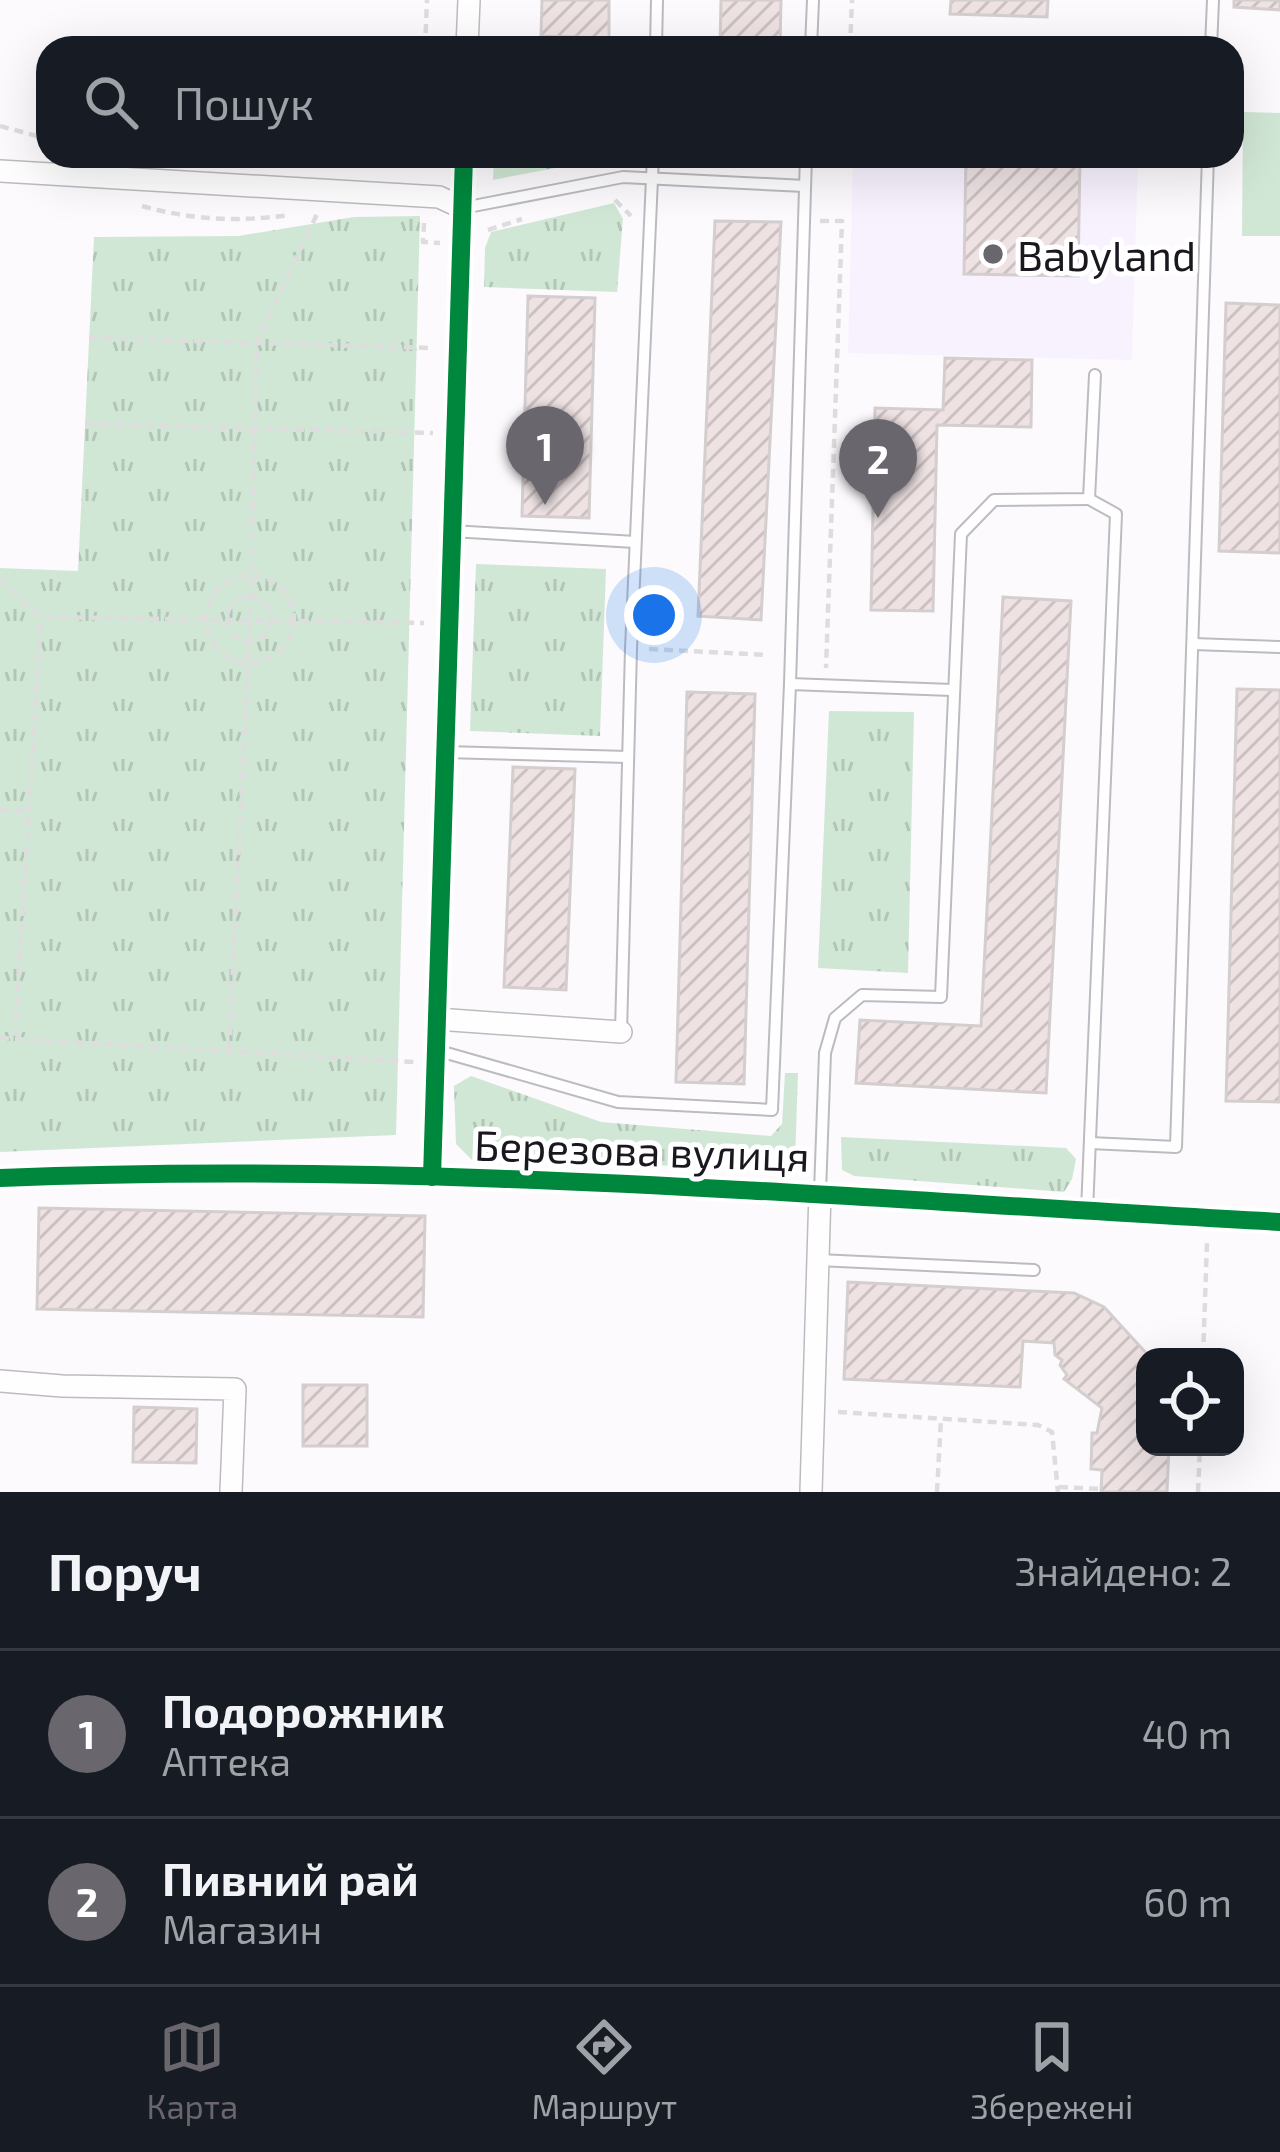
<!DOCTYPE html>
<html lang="uk">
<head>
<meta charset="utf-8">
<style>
  :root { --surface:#171b24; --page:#20242c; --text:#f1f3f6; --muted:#9ea1a6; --line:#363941; --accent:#6a666d }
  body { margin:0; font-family:"Exo 2",sans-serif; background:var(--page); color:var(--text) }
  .controls { position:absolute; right:36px; bottom:36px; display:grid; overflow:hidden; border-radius:24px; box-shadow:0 12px 48px #0002 }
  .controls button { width:108px; height:108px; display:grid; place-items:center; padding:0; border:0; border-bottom:3px solid var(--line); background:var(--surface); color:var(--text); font:60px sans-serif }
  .you { position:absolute; left:654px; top:615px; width:42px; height:42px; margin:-30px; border:9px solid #fff; border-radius:50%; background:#1a73e8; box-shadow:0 0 0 18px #1a73e833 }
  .badge { display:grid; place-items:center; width:78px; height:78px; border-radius:50%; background:var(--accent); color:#fff; font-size:39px; font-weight:700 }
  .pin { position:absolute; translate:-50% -99px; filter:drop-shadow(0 3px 6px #0008) }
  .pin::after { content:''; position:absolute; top:63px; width:42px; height:36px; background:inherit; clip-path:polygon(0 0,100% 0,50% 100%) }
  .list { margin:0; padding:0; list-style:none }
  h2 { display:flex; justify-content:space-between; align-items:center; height:156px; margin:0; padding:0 48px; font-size:51px }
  h2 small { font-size:39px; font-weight:400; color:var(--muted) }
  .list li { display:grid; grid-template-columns:78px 1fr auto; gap:36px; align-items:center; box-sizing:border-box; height:168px; padding:0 48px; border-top:3px solid var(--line) }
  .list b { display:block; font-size:45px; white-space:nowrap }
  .list p { margin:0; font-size:39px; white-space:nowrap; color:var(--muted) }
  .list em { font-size:39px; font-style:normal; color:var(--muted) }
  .icon { flex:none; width:66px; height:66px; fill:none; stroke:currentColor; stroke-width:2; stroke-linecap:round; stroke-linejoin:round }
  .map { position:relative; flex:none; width:1280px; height:1492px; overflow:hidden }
  .search { position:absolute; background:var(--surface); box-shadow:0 12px 48px #0002; left:36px; right:36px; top:36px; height:132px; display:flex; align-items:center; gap:30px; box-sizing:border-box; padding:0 42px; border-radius:36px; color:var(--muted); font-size:45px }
  .sheet { height:492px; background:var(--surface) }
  nav { display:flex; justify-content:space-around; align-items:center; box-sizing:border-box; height:168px; border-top:3px solid var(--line); background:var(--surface); font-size:33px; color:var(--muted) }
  nav a { display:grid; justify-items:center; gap:6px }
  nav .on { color:var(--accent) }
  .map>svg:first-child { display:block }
</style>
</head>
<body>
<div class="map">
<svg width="1280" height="1492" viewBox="0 0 1280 1492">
  <defs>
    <pattern id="grass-tufts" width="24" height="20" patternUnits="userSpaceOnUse" patternTransform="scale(3)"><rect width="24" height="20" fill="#d1e7d5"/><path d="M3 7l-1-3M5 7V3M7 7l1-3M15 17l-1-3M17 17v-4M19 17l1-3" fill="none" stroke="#b3c5b6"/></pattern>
    <pattern id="building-hatch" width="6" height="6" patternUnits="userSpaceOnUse" patternTransform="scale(3)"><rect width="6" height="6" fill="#eee2e3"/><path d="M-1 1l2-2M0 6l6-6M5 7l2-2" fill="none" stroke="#ccc1c2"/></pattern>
  </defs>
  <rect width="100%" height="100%" fill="#fcfafd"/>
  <!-- built -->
  <path fill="#f8f2fe" d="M 853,156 L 1138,156 L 1132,360 L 848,353 Z"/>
  <!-- grass -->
  <g fill="url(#grass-tufts)">
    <path d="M 494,156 L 618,156 L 493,180 Z"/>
    <path d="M 614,203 L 623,219 L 617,292 L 484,287 L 485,248 L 491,232 Z"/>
    <path d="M 420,216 L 396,1135 L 0,1152 L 0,568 L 78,571 L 94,237 L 238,236 L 354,217 Z"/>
    <path d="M 476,564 L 606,569 L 600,736 L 470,731 Z"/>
    <path d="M 829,711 L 914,712 L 908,973 L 818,968 Z"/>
    <path d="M 785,1073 L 798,1073 L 795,1161 L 780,1169 L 472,1160 L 456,1144 L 454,1086 L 471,1076 L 601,1122 L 771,1136 L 782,1124 Z"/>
    <path d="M 841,1137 L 1066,1148 L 1076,1159 L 1072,1179 L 1064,1192 L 854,1176 L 842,1170 Z"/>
  </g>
  <!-- pitch -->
  <path fill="#d1e7d5" d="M 1243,112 L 1280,113 L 1280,236 L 1242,236 Z"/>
  <!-- building -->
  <g fill="url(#building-hatch)" stroke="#d4cecf" stroke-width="3">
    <path d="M 542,0 L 609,0 L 609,38 L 541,36 Z"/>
    <path d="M 721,0 L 781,0 L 780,48 L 720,48 Z"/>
    <path d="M 951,0 L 1048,0 L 1047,17 L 950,14 Z"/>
    <path d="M 1234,0 L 1280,0 L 1280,10 L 1234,7 Z"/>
    <path d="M 966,156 L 1080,156 L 1078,276 L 964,274 Z"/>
    <path d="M 715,221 L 781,222 L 761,620 L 698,616 Z"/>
    <path d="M 528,296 L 595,298 L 589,518 L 522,516 Z"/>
    <path d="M 1226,303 L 1280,305 L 1280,553 L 1219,551 Z"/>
    <path d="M 945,358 L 1032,360 L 1031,427 L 937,425 L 933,611 L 871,610 L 875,408 L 943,410 Z"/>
    <path d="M 1003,597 L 1071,601 L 1046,1093 L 856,1083 L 860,1020 L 981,1026 Z"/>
    <path d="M 1237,689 L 1280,690 L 1280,1102 L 1226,1101 Z"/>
    <path d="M 687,692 L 755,694 L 744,1084 L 676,1082 Z"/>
    <path d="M 513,767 L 575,769 L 566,990 L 504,987 Z"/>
    <path d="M 39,1208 L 425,1216 L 423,1317 L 37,1309 Z"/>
    <path d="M 848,1282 L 1074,1293 L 1104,1307 L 1148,1355 L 1142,1360 L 1145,1447 L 1169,1447 L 1167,1492 L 1101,1492 L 1102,1470 L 1091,1469 L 1092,1433 L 1097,1433 L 1102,1408 L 1064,1379 L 1067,1375 L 1060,1365 L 1062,1360 L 1055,1355 L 1054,1343 L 1023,1341 L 1020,1387 L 844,1379 Z"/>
    <rect x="303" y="1385" width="64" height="61"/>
    <path d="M 134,1407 L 197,1409 L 196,1463 L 133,1462 Z"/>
  </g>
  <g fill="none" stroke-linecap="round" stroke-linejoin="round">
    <!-- service casing -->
    <g stroke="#bebbc0" stroke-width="14">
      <g id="service">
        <path d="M 656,48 L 657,0"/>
        <path d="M 811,48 L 813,0"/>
        <path d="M 1211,48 L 1213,0"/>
        <path d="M 463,208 L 623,177 L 805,186"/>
        <path d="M 452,531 L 635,542"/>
        <path d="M 1193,644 L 1280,647"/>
        <path d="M 790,684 L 952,690"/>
        <path d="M 445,752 L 628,757"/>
        <path d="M 621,1032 L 631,649 L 653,156"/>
        <path d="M 436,1050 L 618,1102 L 772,1110 L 790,684 L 806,156"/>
        <path d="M 1090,1143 L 1176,1147 L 1208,156"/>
        <path d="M 820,1192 L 825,1053 L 835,1018 L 862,995 L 941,997 L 961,534 L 994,500 L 1089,499 L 1095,375"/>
        <path d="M 1087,1211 L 1116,514 L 1089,499"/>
        <path d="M 818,1260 L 1034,1270"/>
      </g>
    </g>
    <!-- minor casing -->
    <g stroke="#bebbc0" stroke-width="24">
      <g id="minor">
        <path d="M 467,48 L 469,0"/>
        <path d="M 0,171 L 439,197 L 463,208"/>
        <path d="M 437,1019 L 621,1032"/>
        <path d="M 432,1177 L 464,156"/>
        <path d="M 0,1178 C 427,1160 854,1199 1280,1222"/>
        <path d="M 0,1381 L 62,1386 L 235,1389 L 231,1492"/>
        <path d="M 811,1492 L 820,1192"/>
      </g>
    </g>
    <!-- path -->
    <g stroke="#ddddde" stroke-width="4.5" stroke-dasharray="9 6" stroke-linecap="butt">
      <path d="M 425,48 L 427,0"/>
      <path d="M 850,48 L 852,0"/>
      <path d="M 0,126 L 48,139"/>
      <path d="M 306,156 L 327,162 L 328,156"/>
      <path d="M 234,158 L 248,156"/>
      <path d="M 615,200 L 631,216"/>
      <path d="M 142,206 C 192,220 238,222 290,215"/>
      <path d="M 820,221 L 842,221 L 826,668"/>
      <path d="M 424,223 L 423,242 L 440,243"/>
      <path d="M 488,230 L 522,219"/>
      <path d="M 89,338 L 432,348"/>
      <path d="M 85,424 L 433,433"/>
      <circle cx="250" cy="619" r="44"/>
      <path d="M 0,579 L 41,617 L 424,623"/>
      <circle cx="249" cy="619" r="22"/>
      <path d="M 649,649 L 769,655"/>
      <path d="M 0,810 L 29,811"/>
      <path d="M 15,1036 L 41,617"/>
      <path d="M 0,1038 L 414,1062"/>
      <path d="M 229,1050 L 249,641 L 257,341 L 318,212"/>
      <path d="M 1203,1357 L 1207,1243"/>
      <path d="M 838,1412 L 1038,1425 L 1052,1432 L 1058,1492"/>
      <path d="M 1059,1487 L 1102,1489"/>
      <path d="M 937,1492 L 941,1418"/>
      <path d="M 1198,1492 L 1200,1447"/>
    </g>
    <!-- service -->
    <use href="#service" stroke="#fffeff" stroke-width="10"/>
    <!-- minor -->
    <use href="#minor" stroke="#fffeff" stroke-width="21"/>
    <!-- cycleway casing -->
    <g stroke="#fff" stroke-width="26">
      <g id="cycleway">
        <path d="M 432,1177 L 464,156"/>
        <path d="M 0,1178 C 427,1160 854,1199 1280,1222"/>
      </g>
    </g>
    <!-- cycleway -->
    <use href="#cycleway" stroke="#00873e" stroke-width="18"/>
  </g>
  <!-- markers -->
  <circle fill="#6a666d" stroke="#fff" stroke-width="4.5" cx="993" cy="254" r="12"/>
  <g text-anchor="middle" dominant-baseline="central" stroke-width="10" stroke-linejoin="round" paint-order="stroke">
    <!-- poi labels -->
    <g font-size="42" fill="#1b171f" stroke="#fff" text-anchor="start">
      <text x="1017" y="254">Babyland</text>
    </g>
    <!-- street labels -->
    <g font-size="42" fill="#1b171f" stroke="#fff">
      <text transform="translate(642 1149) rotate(2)">Березова вулиця</text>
    </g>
  </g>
</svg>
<div class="controls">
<button><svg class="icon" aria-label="locate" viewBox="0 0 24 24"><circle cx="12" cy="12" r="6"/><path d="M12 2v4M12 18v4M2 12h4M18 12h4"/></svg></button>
</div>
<div class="you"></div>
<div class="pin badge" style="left:545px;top:505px">1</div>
<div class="pin badge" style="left:878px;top:518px">2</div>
<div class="search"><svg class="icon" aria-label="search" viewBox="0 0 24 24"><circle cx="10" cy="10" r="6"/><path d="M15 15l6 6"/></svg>Пошук</div>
</div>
<section class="sheet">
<h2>Поруч<small>Знайдено: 2</small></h2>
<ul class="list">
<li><span class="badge">1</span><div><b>Подорожник</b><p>Аптека</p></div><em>40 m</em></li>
<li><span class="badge">2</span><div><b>Пивний рай</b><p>Магазин</p></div><em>60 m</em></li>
</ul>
</section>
<nav>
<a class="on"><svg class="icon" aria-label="map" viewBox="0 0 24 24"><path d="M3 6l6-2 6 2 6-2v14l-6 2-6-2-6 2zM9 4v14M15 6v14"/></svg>Карта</a>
<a><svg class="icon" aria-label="directions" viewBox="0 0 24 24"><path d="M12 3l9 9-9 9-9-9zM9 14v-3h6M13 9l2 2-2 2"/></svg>Маршрут</a>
<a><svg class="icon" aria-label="saved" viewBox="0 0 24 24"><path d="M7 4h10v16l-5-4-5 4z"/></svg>Збережені</a>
</nav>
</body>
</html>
